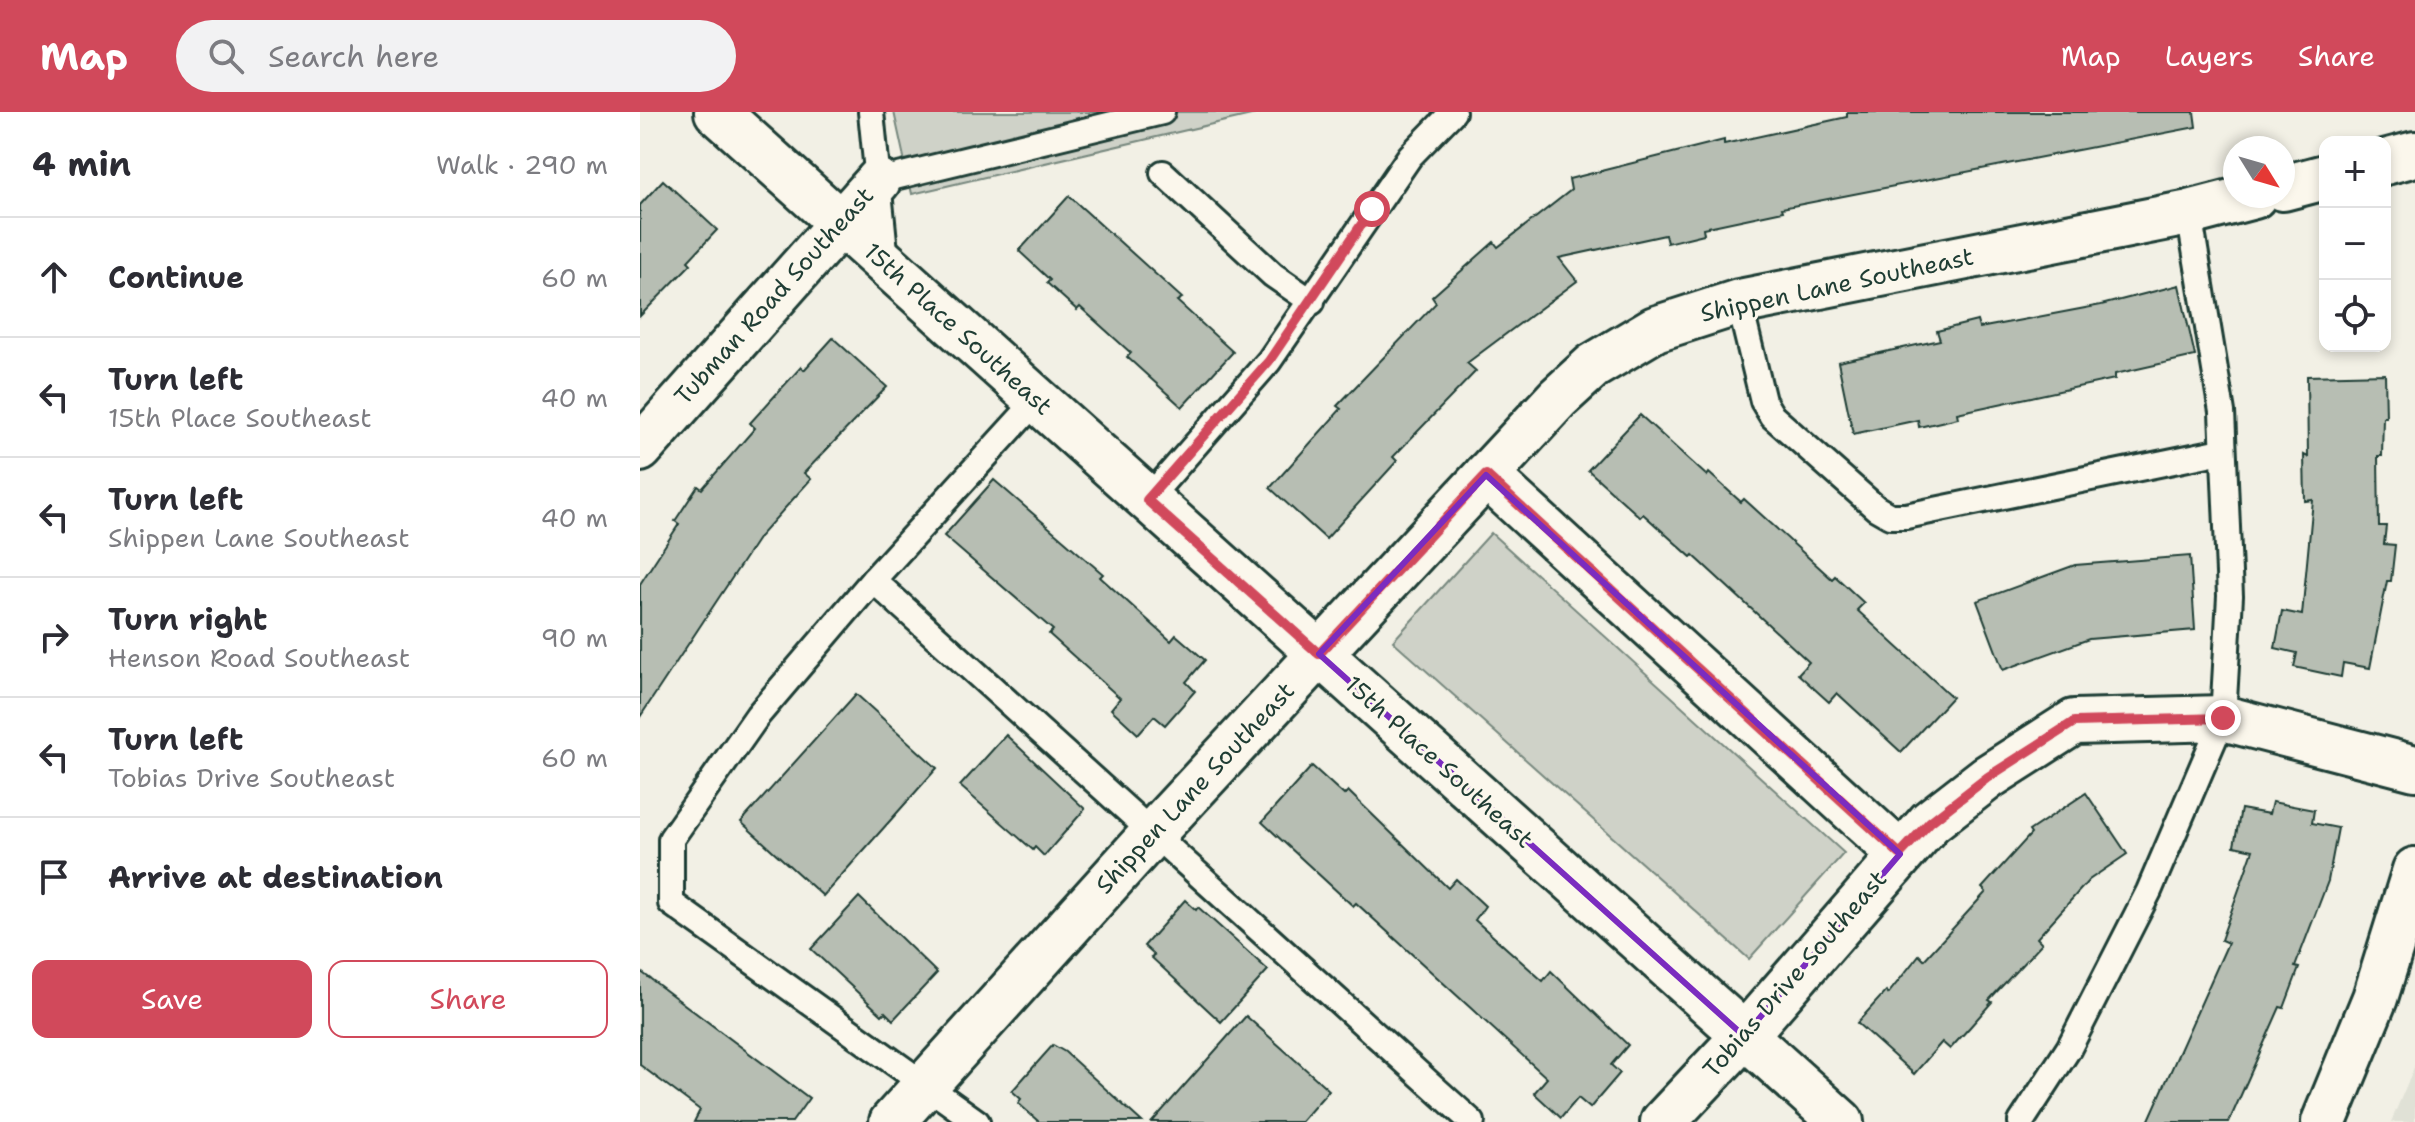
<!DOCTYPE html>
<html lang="en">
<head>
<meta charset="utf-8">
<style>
  :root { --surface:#fff; --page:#f2f2f3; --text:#2b2b33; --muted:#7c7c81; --line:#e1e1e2; --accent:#d1495b }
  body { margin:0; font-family:"Shantell Sans",sans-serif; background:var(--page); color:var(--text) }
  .controls { position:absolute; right:24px; top:24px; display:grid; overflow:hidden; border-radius:16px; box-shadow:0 4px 12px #0003 }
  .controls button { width:72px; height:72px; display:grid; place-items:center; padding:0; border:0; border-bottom:2px solid var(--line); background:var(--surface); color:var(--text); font:40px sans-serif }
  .compass { position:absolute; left:1583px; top:24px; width:72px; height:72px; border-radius:50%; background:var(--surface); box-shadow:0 4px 12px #0003; rotate:127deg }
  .stop { position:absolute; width:24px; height:24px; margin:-18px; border:6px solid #d1495b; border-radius:50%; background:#fff }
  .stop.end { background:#d1495b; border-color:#fff; box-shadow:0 2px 8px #0008 }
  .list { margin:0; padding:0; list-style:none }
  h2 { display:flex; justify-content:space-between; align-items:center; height:104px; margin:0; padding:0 32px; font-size:34px }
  h2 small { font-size:26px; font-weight:400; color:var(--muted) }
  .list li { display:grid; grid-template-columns:52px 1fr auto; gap:24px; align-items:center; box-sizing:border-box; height:120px; padding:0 32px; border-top:2px solid var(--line) }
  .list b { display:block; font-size:30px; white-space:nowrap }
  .list p { margin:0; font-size:26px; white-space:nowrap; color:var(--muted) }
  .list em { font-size:26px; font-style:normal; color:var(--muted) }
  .actions { display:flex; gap:16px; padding:24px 32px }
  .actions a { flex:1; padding:18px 0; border:2px solid var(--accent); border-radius:16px; text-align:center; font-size:28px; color:var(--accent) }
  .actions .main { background:var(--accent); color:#fff }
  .icon { flex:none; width:44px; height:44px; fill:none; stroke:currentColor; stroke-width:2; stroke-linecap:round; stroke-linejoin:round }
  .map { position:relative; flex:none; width:1775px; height:1010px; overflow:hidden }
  header { display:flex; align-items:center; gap:48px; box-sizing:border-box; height:112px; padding:0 40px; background:var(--accent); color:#fff }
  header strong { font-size:38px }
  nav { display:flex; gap:44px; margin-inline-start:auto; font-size:28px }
  .search { width:560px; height:72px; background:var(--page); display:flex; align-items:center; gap:20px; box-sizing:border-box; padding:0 28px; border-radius:44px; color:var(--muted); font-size:30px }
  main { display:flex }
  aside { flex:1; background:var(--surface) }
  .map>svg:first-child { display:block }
</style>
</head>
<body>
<header>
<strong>Map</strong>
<div class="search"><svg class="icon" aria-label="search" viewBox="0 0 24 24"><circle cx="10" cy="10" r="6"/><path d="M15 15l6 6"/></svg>Search here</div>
<nav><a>Map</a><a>Layers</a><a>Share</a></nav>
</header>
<main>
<aside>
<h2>4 min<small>Walk · 290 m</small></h2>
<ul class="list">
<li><svg class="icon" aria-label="ahead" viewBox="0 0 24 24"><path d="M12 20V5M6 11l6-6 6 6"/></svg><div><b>Continue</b></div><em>60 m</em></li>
<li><svg class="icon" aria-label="left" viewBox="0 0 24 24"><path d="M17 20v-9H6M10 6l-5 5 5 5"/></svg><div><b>Turn left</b><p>15th Place Southeast</p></div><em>40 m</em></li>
<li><svg class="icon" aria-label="left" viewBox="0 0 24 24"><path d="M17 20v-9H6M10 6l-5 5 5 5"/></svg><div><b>Turn left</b><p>Shippen Lane Southeast</p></div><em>40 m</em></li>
<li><svg class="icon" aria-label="right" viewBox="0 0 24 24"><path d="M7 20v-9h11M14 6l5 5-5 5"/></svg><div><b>Turn right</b><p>Henson Road Southeast</p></div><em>90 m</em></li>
<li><svg class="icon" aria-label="left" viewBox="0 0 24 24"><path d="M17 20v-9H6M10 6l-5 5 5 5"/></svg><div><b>Turn left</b><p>Tobias Drive Southeast</p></div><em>60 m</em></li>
<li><svg class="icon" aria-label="arrive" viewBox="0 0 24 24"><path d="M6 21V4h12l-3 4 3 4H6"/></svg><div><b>Arrive at destination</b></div></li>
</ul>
<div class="actions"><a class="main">Save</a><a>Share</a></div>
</aside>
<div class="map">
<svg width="1775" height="1010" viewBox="0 0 1775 1010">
  <rect width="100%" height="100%" fill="#f2f0e5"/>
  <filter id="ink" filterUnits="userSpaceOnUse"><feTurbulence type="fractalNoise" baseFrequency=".0125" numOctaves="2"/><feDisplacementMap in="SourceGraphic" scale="16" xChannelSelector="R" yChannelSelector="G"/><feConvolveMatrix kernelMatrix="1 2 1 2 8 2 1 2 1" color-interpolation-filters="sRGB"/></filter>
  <g filter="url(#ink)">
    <!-- built -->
    <path fill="#e0e1d6" d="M 1775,953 L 1775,1010 L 1751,1010 Z"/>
    <!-- green -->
    <g fill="#cfd2c8" stroke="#77887e" stroke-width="2">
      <path d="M 254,0 L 624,0 L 272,82 Z"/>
      <path d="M 851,421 L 1204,741 L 1109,847 L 753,529 Z"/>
    </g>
    <!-- building -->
    <g fill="#b7beb3" stroke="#1f3d34" stroke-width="2">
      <path d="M 1207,0 L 1554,0 L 1556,15 L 1142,96 L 1143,99 L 1063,116 L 1064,122 L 1027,131 L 1025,123 L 919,146 L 937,169 L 827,251 L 836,259 L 753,345 L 757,349 L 686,427 L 630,376 L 701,297 L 697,294 L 796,191 L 792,185 L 854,130 L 858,135 L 931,78 L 929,67 L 1084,28 L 1084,32 L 1207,5 Z"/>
      <path d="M 23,68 L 77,118 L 48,149 L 51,152 L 0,204 L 0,93 Z"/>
      <path d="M 429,84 L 542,186 L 537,189 L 593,240 L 542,295 L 487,245 L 491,241 L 440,195 L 437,198 L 407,171 L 410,168 L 379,139 Z"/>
      <path d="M 1539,173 L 1555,244 L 1475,262 L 1475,267 L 1317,301 L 1318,306 L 1279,315 L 1278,308 L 1213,322 L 1198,250 L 1300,228 L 1297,219 L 1337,209 L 1339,216 L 1461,193 Z"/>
      <path d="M 193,226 L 247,275 L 164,361 L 171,367 L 119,425 L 0,605 L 0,472 L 39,412 L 35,409 L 58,374 L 62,377 L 115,316 L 110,311 L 161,255 L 164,258 Z"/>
      <path d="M 1745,262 L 1746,305 L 1743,305 L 1742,344 L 1738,344 L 1739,414 L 1746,414 L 1744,432 L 1755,433 L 1751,469 L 1747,469 L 1730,556 L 1703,551 L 1701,565 L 1654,555 L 1657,541 L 1635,536 L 1642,499 L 1662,503 L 1673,388 L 1665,389 L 1664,343 L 1668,345 L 1667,264 Z"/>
      <path d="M 1000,303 L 1067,364 L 1069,361 L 1101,390 L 1104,387 L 1192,467 L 1195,464 L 1224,491 L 1217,498 L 1312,585 L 1261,640 L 1197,581 L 1189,590 L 1158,562 L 1169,550 L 1053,443 L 1051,445 L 1003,402 L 1000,405 L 948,358 Z"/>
      <path d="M 354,368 L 463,462 L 460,465 L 531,529 L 536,523 L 565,548 L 546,570 L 555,579 L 525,613 L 514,604 L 498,622 L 471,597 L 480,586 L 409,522 L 413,518 L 304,424 Z"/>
      <path d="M 1550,444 L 1555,518 L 1449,527 L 1363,558 L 1337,489 L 1435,453 Z"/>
      <path d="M 216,582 L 297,656 L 183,784 L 101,710 Z"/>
      <path d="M 366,623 L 445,697 L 404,744 L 395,735 L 393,738 L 320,674 Z"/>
      <path d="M 672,654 L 704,683 L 708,679 L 808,776 L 816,767 L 845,794 L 835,808 L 903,869 L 911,859 L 988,933 L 971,953 L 980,961 L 950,996 L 938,986 L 921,1006 L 894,981 L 907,966 L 716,791 L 713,794 L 622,710 Z"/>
      <path d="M 1446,681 L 1487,742 L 1449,768 L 1397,826 L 1402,831 L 1349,888 L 1352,890 L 1330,915 L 1310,937 L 1302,930 L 1274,962 L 1217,911 L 1246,879 L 1248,882 L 1279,843 L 1284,848 L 1346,780 L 1342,776 L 1391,722 L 1389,719 Z"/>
      <path d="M 1632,690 L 1674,698 L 1672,711 L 1698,716 L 1688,769 L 1655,855 L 1659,856 L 1644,896 L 1640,895 L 1589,1010 L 1508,1010 L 1588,831 L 1581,828 L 1613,738 L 1594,734 L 1601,697 L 1629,702 Z"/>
      <path d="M 219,785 L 297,861 L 253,908 L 245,900 L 242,903 L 171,837 Z"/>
      <path d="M 545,788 L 556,798 L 558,795 L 628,858 L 581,910 L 511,845 L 514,843 L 504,834 Z"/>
      <path d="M 0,859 L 169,986 L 152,1010 L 54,1010 L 60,998 L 0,953 Z"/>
      <path d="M 606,904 L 689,978 L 661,1010 L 512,1010 Z"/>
      <path d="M 413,933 L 425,940 L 502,1010 L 399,1010 L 378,991 L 381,987 L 372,979 Z"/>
    </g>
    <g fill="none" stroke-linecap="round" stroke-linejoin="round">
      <!-- lane casing -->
      <g stroke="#1f3d34" stroke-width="30">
        <g id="lane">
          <path d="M 231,0 L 246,149"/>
          <path d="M 523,61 L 633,163 L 672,190"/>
          <path d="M 238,69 L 522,0"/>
          <path d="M 1099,190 L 1123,289 L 1132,304 L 1236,396 L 1250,404 L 1266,404 L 1582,339"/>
          <path d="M 507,388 L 629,249 L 770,44 L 813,0"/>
          <path d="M 233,468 L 397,288"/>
          <path d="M 337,1010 L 31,791 L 31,727 L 118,603 L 233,468 L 832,1010"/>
          <path d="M 1381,1010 L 1429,936 L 1509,779 L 1583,606 L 1590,484 L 1582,300 L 1549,101"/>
        </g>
      </g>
      <!-- street casing -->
      <g stroke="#1f3d34" stroke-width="50">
        <g id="street">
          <path d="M 77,0 L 1201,1010"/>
          <path d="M 1745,50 L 1775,42"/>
          <path d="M 1643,76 L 1685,65"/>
          <path d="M 0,337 L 238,69"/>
          <path d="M 846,363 L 1260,742"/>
          <path d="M 252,1010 L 514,720 L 918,286 L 953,254 L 1015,217 L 1099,190 L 1549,101 L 1614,84"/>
          <path d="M 1023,1010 L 1104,924 L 1290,710 L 1348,665 L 1434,610 L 1583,606 L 1775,656"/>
          <path d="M 1684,1010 L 1735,886 L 1775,758"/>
        </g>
      </g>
      <!-- lane -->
      <use href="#lane" stroke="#fbf7ec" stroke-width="24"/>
      <!-- street -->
      <use href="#street" stroke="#fbf7ec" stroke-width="44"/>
    </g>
  </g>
  <g fill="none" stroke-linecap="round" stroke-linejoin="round" filter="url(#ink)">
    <!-- route -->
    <path stroke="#d1495b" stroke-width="10" d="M 732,97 L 629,249 L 507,388 L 679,542 L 846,363 L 1260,742 L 1290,710 L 1348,665 L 1434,610 L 1583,606"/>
  </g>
  <!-- marked area -->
  <path fill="none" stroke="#7b2cbf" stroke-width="6" stroke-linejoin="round" d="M 846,363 L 1260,742 L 1104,924 L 679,542 Z"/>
  <g text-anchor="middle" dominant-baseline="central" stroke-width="6" stroke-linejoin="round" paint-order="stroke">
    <!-- street labels -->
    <g font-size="24" fill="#1f3d34" stroke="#fbf7ec">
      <text transform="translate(1197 173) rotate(-12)">Shippen Lane Southeast</text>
      <text transform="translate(134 184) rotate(-48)">Tubman Road Southeast</text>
      <text transform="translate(318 217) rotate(42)">15th Place Southeast</text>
      <text transform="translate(799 650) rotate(42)">15th Place Southeast</text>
      <text transform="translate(555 676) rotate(-47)">Shippen Lane Southeast</text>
      <text transform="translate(1155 862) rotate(-49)">Tobias Drive Southeast</text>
    </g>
  </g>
</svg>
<div class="controls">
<button>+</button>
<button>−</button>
<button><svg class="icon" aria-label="locate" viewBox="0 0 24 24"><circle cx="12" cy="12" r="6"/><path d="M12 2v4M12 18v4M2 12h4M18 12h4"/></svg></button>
</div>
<svg class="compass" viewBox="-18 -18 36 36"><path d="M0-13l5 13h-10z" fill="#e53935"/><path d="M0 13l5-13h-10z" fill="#7c7c81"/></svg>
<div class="stop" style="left:732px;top:97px"></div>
<div class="stop end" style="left:1583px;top:606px"></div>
</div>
</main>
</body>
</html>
